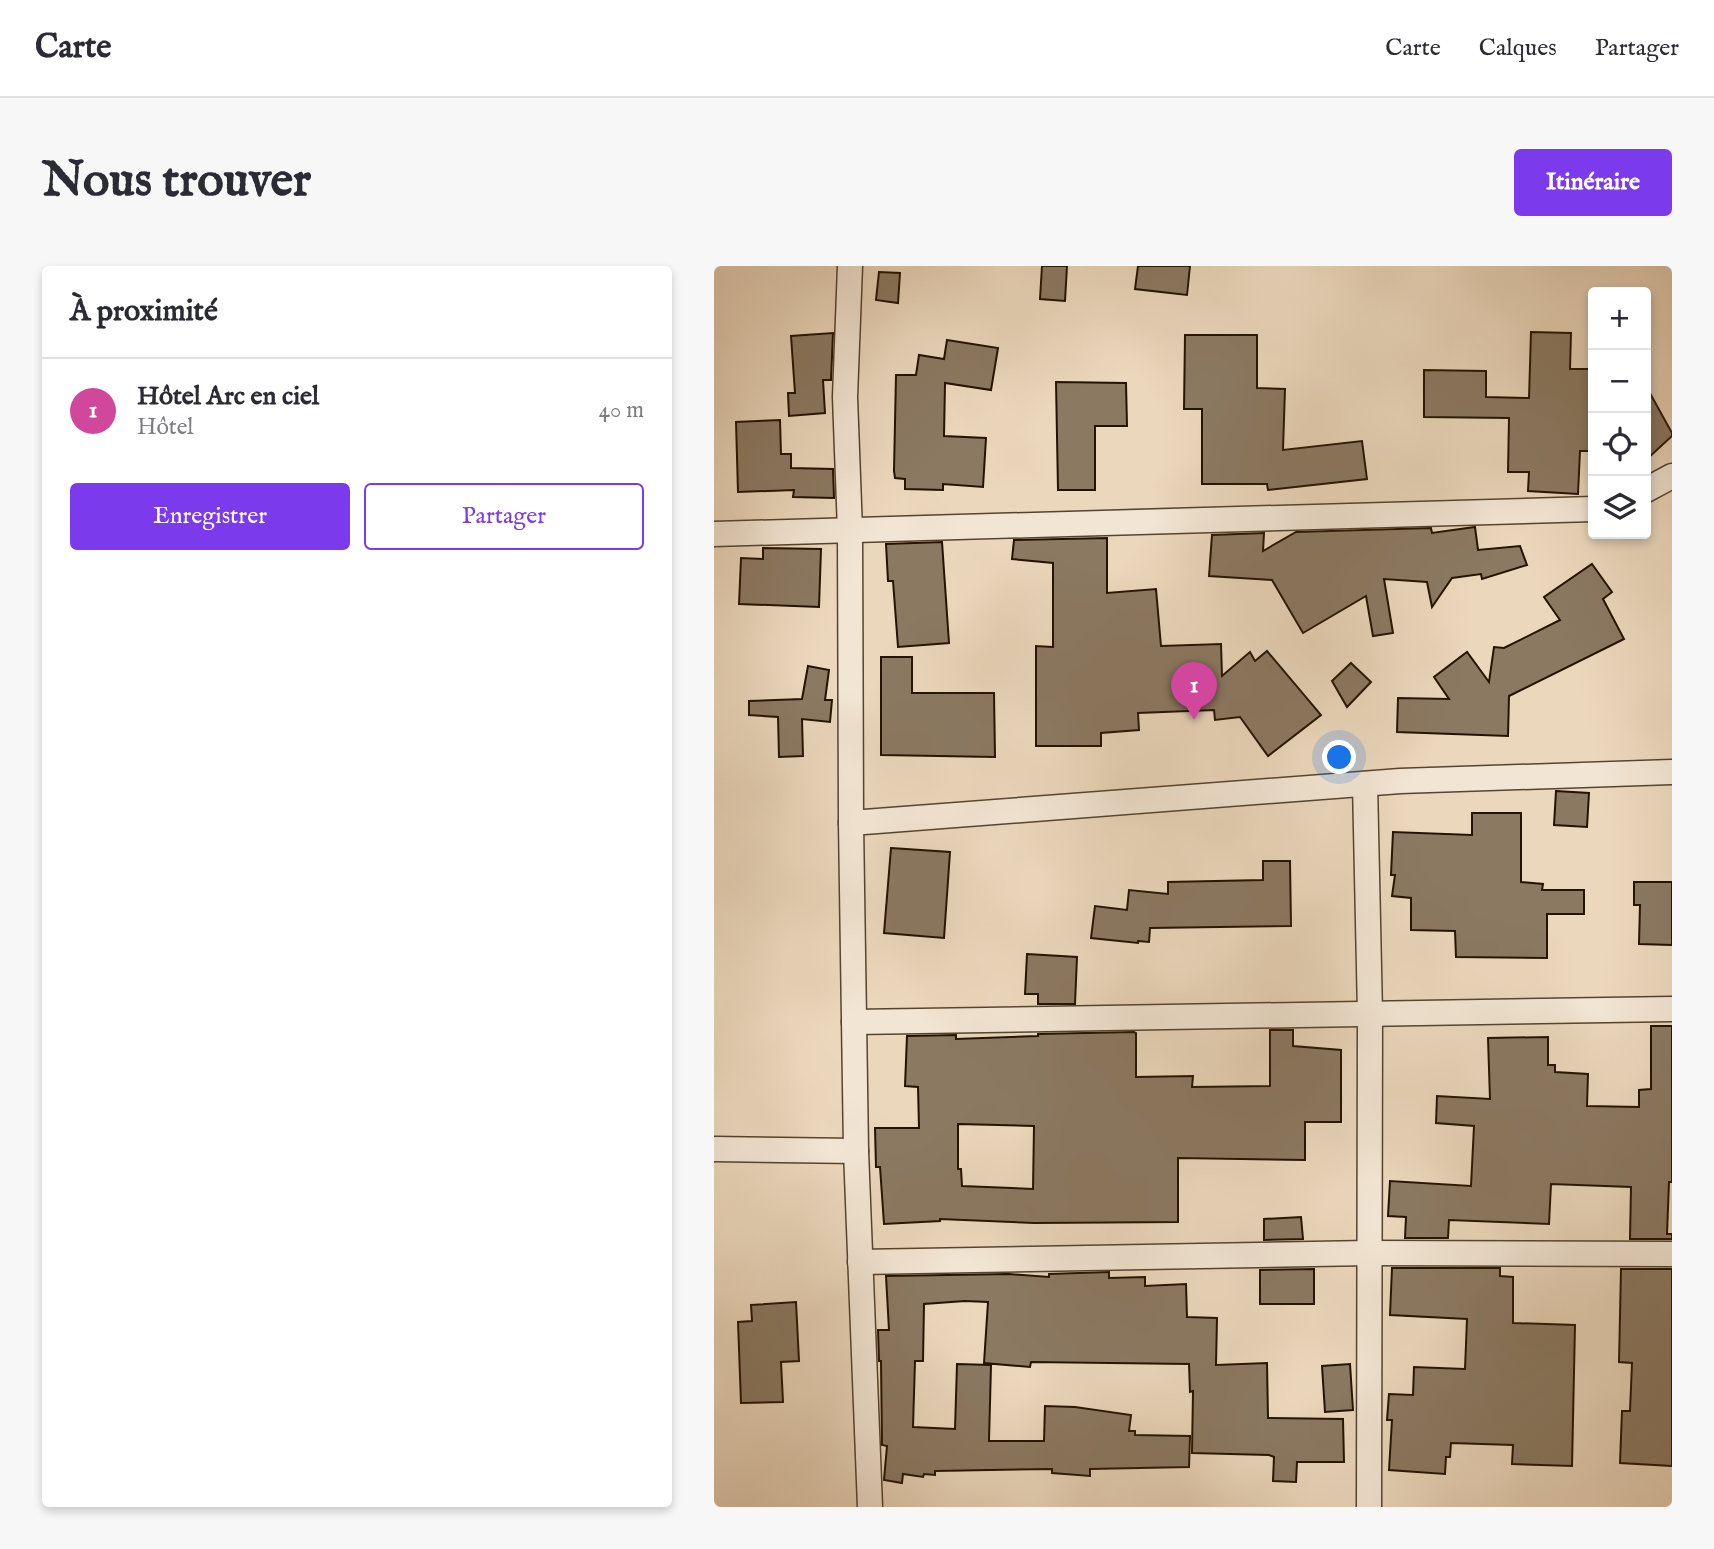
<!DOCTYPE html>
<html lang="fr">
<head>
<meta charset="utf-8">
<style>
  :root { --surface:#fff; --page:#f7f7f7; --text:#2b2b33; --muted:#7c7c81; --line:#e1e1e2; --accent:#7c3aed }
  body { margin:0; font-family:"IM FELL English",serif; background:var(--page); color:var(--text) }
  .controls { position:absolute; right:21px; top:21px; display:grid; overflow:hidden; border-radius:7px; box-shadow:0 4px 10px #0003 }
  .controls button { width:63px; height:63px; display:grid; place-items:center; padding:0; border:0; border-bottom:2px solid var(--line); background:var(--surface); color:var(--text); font:35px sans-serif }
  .you { position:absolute; left:626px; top:492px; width:24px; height:24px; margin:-18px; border:5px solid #fff; border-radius:50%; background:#1a73e8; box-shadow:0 0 0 10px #1a73e833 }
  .badge { display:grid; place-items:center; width:46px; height:46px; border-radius:50%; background:var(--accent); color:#fff; font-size:23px; font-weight:700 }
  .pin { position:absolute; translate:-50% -58px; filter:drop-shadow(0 2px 4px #0008) }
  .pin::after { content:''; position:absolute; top:37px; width:24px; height:21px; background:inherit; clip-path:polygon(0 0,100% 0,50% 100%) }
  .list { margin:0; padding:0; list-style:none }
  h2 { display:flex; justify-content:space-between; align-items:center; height:91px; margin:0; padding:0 28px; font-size:30px }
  h2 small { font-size:23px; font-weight:400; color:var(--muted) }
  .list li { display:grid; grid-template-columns:46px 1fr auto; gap:21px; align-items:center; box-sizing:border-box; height:105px; padding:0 28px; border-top:2px solid var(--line) }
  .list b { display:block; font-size:26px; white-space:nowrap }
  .list p { margin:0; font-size:23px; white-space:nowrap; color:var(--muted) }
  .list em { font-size:23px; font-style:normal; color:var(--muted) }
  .actions { display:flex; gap:14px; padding:21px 28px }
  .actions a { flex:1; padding:16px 0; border:2px solid var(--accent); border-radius:7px; text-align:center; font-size:24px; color:var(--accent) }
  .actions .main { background:var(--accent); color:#fff }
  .icon { flex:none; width:38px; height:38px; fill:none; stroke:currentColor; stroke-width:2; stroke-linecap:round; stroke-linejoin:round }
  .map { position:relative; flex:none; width:958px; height:1241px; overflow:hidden; border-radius:7px }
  header { display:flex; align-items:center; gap:42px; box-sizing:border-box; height:98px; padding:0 35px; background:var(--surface); border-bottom:2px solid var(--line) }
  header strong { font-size:33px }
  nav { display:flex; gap:38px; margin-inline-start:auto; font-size:24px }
  .intro { display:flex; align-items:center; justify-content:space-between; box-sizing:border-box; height:168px; padding:0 42px }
  h1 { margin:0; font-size:49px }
  .button { padding:18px 32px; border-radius:7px; background:var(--accent); color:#fff; font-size:24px; font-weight:700 }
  main { display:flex; gap:42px; padding:0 42px }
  aside { flex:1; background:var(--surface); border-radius:7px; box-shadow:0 4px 10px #0003 }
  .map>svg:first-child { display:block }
</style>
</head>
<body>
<header>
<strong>Carte</strong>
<nav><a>Carte</a><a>Calques</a><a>Partager</a></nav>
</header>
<div class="intro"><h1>Nous trouver</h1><a class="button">Itinéraire</a></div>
<main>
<aside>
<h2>À proximité<small></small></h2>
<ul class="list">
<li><span class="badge" style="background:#d1479c">1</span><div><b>Hôtel Arc en ciel</b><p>Hôtel</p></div><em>40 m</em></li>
</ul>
<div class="actions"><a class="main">Enregistrer</a><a>Partager</a></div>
</aside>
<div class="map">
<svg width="958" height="1241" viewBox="0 0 958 1241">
  <rect width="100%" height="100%" fill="#ebd7bc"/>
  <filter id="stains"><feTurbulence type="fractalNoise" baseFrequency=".00286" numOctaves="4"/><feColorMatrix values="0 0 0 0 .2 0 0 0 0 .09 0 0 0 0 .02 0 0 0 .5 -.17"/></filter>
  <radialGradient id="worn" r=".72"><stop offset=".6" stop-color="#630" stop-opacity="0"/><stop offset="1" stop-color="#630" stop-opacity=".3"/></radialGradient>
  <!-- building -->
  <g fill="#8b7962" stroke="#231300" stroke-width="2" fill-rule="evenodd">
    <path d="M 328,0 L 353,0 L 351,35 L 326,33 Z"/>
    <path d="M 424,0 L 476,0 L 473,29 L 421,23 Z"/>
    <path d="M 165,6 L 186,7 L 184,37 L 162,34 Z"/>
    <path d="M 817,66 L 857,67 L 856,103 L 877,103 L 879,185 L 866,185 L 864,228 L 814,225 L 815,206 L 794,206 L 795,152 L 710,151 L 710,104 L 772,105 L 772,131 L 815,132 Z"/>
    <path d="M 119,67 L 117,114 L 109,114 L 111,147 L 75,150 L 74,127 L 81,127 L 77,70 Z"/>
    <path d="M 471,69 L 543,69 L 543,122 L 571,123 L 569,184 L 648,175 L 653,213 L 554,224 L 553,218 L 488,218 L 488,143 L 470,143 Z"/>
    <path d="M 233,74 L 284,82 L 277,124 L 231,117 L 230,170 L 272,172 L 269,221 L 229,218 L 229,224 L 191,223 L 191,213 L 181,212 L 180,205 L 182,109 L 202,109 L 205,89 L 230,93 Z"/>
    <path d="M 342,116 L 412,117 L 413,160 L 381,160 L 381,224 L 344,224 Z"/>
    <path d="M 932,120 L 958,167 L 958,170 L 932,194 Z"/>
    <path d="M 66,154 L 67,188 L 77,188 L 77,202 L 119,203 L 120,232 L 79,231 L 80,224 L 24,226 L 22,156 Z"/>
    <path d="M 761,261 L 764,284 L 806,280 L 813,299 L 768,313 L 767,308 L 738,312 L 718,341 L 713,316 L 670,313 L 679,367 L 659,370 L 652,330 L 589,367 L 558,314 L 495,310 L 498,269 L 550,267 L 549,285 L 582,266 L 717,262 L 718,267 Z"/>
    <path d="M 393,272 L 393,327 L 442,323 L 447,380 L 507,378 L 508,410 L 536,386 L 541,395 L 553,385 L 607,449 L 554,490 L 526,451 L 501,454 L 500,444 L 424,447 L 425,464 L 387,467 L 387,480 L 322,480 L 322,380 L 339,381 L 339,297 L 298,293 L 300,274 Z"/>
    <path d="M 228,276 L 235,377 L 184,381 L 179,315 L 174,315 L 172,278 Z"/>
    <path d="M 49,282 L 107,283 L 105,341 L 25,338 L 27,292 L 49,293 Z"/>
    <path d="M 878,298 L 898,326 L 889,333 L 910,373 L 795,430 L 794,470 L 683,466 L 684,432 L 735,433 L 720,411 L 753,386 L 775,416 L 780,381 L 790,382 L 846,354 L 830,331 Z"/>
    <path d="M 167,391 L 198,391 L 198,427 L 280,427 L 281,491 L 167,489 Z"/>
    <path d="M 637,397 L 657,416 L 633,441 L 618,415 Z"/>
    <path d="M 94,400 L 115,404 L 111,434 L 118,434 L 116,456 L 88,453 L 89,490 L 65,491 L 64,451 L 35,449 L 35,435 L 88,433 Z"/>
    <path d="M 842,525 L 875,527 L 873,561 L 840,559 Z"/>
    <path d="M 758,547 L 807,547 L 807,616 L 829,618 L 828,624 L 870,624 L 870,648 L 833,648 L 833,692 L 742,691 L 741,665 L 697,664 L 697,632 L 678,630 L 681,609 L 677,609 L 679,566 L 758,569 Z"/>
    <path d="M 177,582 L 236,586 L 230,672 L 170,667 Z"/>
    <path d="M 549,595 L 576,595 L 577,660 L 436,662 L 435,676 L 424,675 L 424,677 L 377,672 L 381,640 L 413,644 L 415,624 L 454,628 L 454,616 L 549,614 Z"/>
    <path d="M 920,616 L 958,616 L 958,679 L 925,678 L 926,639 L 920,639 Z"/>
    <path d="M 313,688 L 363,691 L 361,738 L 324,738 L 324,728 L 311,728 Z"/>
    <path d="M 937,760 L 958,760 L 958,916 L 955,916 L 953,968 L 958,968 L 958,973 L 916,973 L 917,921 L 837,918 L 835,958 L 735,954 L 734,972 L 691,972 L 692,951 L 674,950 L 676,915 L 757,920 L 760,860 L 722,857 L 723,830 L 776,833 L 774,772 L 834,771 L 834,799 L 841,799 L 841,806 L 874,808 L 873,840 L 925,841 L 925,824 L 937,823 Z"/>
    <path d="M 556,764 L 579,764 L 579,780 L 627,784 L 627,856 L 591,856 L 591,894 L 464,892 L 464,956 L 320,957 L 226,953 L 226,955 L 170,958 L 166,901 L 162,901 L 161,862 L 205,862 L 204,821 L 191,820 L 193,770 L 242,769 L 242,773 L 324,770 L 324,768 L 420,766 L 422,767 L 422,811 L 479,810 L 478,821 L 556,820 ZM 244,858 L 320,860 L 319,923 L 248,920 L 247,903 L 244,903 Z"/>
    <path d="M 587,951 L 589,973 L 550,974 L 550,953 Z"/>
    <path d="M 678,1002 L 786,1002 L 786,1010 L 799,1011 L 799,1057 L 861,1059 L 858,1200 L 798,1198 L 799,1179 L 737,1177 L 736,1191 L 732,1191 L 731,1208 L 675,1204 L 678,1154 L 673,1154 L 675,1128 L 699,1129 L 700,1101 L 751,1103 L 753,1053 L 676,1049 Z"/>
    <path d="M 600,1003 L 600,1038 L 546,1038 L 546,1004 Z"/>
    <path d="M 907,1003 L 958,1003 L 958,1200 L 906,1197 L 908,1145 L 916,1145 L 918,1097 L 905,1096 Z"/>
    <path d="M 395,1006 L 395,1012 L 431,1011 L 431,1020 L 472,1018 L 473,1051 L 503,1052 L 502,1099 L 553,1097 L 554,1152 L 629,1153 L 630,1196 L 583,1196 L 582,1216 L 559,1215 L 560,1191 L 555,1189 L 478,1187 L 479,1125 L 476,1126 L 475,1098 L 317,1096 L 316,1101 L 270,1097 L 274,1036 L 251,1035 L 210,1038 L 209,1095 L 201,1095 L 199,1161 L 241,1163 L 243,1098 L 277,1099 L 275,1175 L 330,1175 L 331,1140 L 361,1141 L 417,1149 L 415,1165 L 421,1165 L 421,1169 L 476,1170 L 475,1201 L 376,1203 L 376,1210 L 338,1207 L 338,1203 L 221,1205 L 221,1209 L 210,1208 L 209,1211 L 189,1208 L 188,1217 L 170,1214 L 173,1180 L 168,1179 L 167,1095 L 165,1095 L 164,1064 L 175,1064 L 172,1010 L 295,1008 L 335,1011 L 335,1008 Z"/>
    <path d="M 82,1036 L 85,1095 L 67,1096 L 69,1136 L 27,1137 L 24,1056 L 38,1055 L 37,1039 Z"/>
    <path d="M 636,1098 L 639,1144 L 611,1146 L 608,1100 Z"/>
  </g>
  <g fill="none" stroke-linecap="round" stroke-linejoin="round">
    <!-- street casing -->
    <g stroke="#55442f" stroke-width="27">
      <g id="street">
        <path d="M 136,0 L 131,131 L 136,265 L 137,557 L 142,885 L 156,1241"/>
        <path d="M 932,224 L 958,210"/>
        <path d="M 0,268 L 879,243"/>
        <path d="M 651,518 L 656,748 L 655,1241"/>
        <path d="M 137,557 L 686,515 L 958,506"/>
        <path d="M 140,756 L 958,743"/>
        <path d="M 0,883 L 142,885"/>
        <path d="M 146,996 L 655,987 L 958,988"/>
      </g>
    </g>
    <!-- street -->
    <use href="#street" stroke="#f2e5d3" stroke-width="24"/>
  </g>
  <rect width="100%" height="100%" filter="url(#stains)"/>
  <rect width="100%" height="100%" fill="url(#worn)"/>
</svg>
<div class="controls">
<button>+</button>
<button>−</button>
<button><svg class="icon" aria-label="locate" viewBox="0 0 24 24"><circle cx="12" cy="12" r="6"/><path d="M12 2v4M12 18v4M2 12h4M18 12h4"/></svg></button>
<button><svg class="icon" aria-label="layers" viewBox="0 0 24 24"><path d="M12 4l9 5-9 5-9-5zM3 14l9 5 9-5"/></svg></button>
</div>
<div class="you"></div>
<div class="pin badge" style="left:480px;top:454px;background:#d1479c">1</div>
</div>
</main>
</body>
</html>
